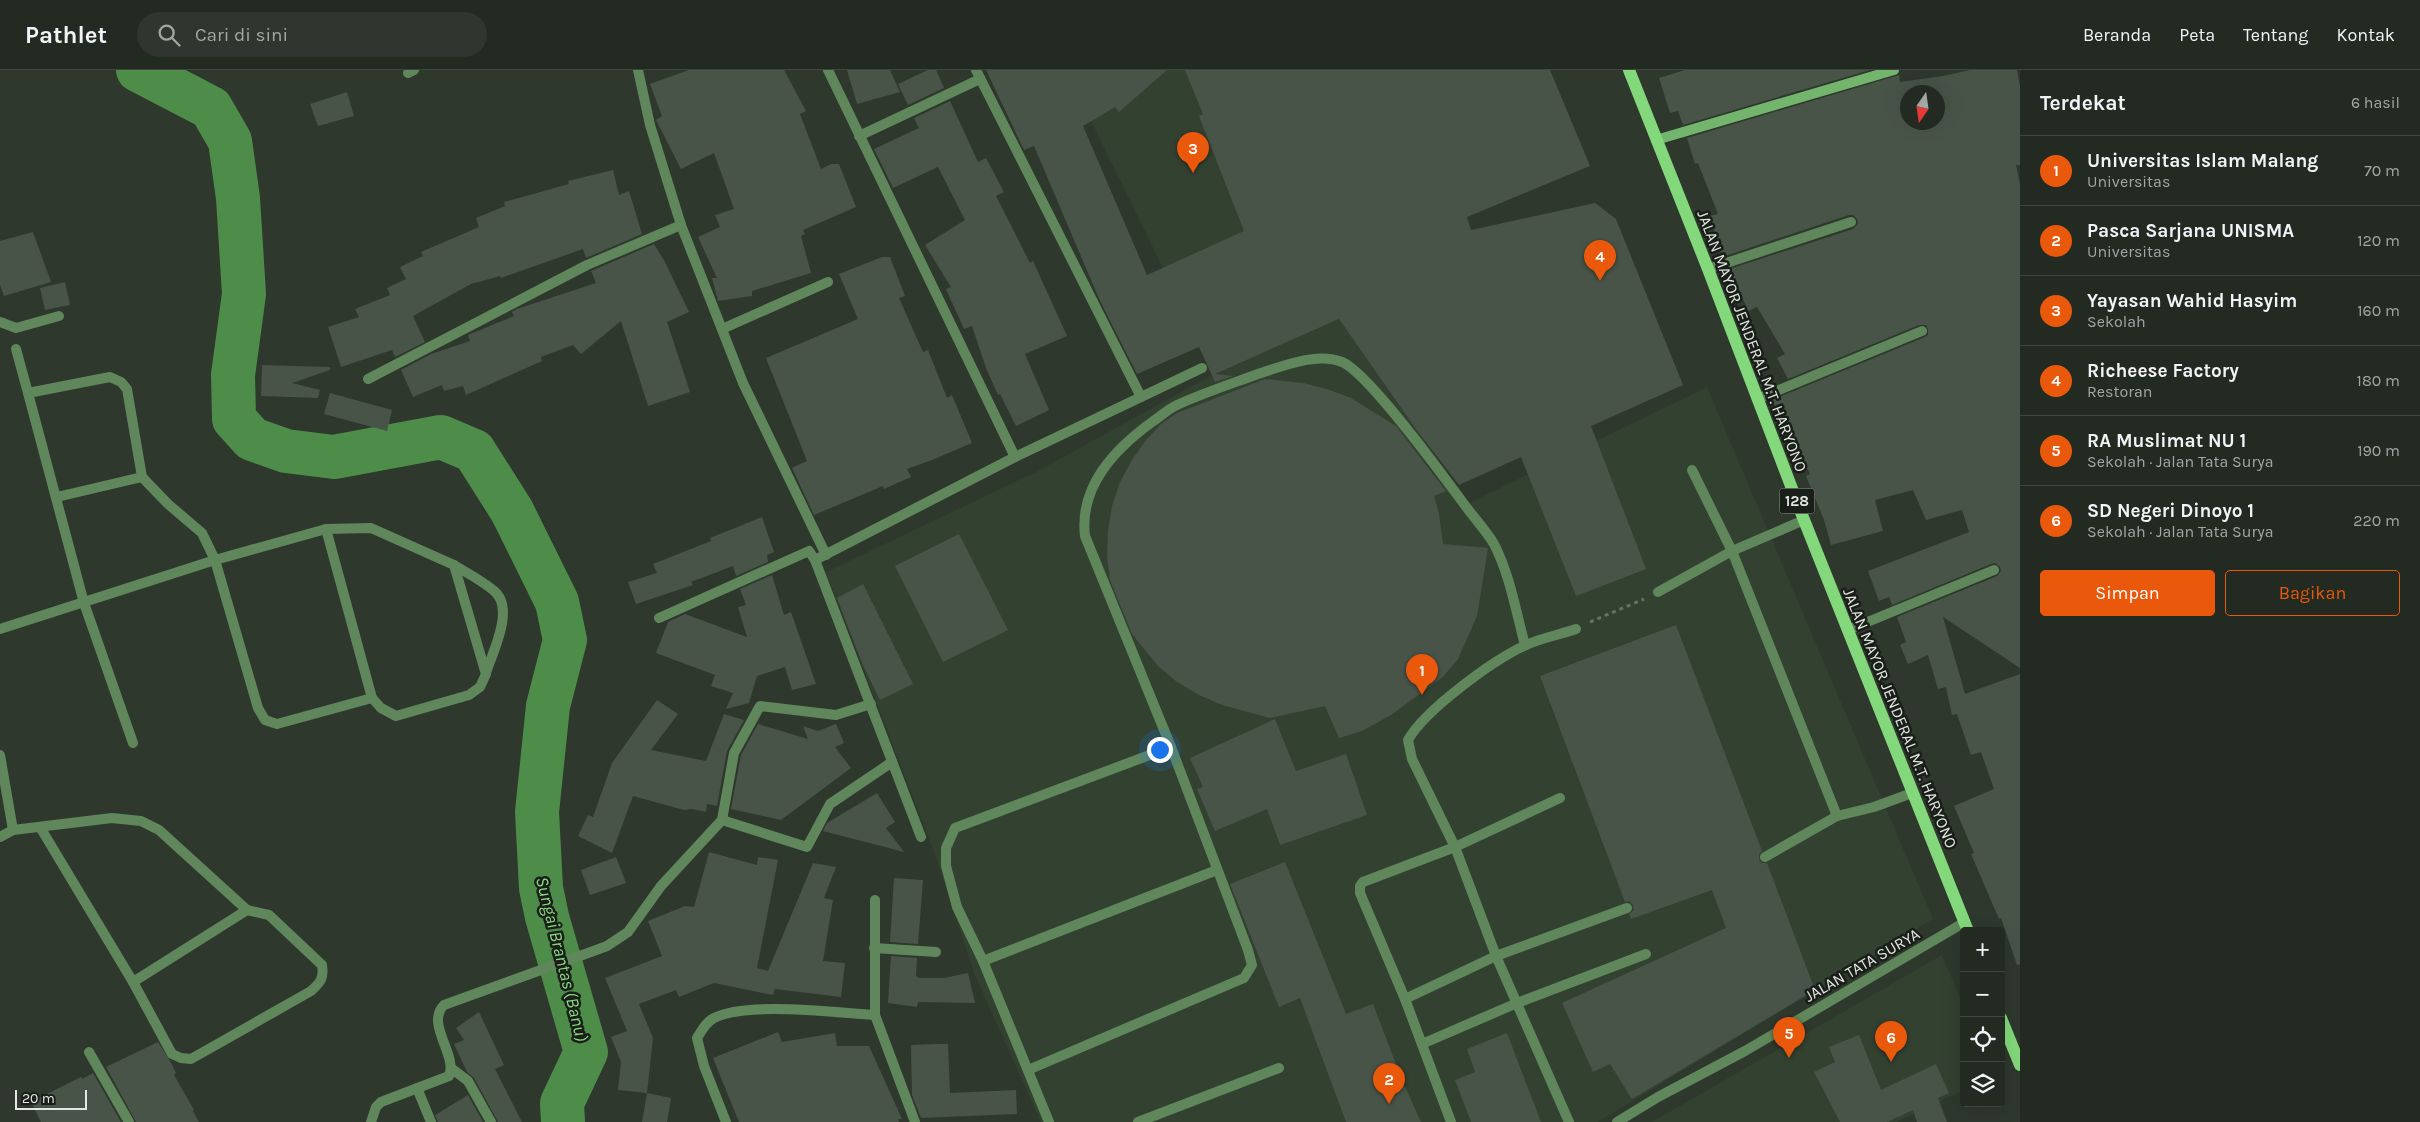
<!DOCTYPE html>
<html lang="id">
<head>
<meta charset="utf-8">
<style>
  :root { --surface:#222a22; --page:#2e362f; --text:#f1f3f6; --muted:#a2a7a5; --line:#3f4640; --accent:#ea580c }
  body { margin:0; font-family:Karla,sans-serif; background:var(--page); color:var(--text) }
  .controls { position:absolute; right:15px; bottom:15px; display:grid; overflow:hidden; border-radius:5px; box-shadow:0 5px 20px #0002 }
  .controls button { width:45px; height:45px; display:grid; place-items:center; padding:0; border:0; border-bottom:1px solid var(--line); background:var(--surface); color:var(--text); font:25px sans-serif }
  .compass { position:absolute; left:1900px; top:15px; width:45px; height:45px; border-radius:50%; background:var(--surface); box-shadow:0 5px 20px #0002; rotate:193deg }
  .scale { position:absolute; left:15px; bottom:12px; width:72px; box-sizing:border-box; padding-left:5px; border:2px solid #e2e8e1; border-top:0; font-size:14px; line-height:18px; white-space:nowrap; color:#e2e8e1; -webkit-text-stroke:4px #1a1e19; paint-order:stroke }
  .you { position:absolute; left:1159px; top:679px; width:18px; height:18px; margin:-12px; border:4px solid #fff; border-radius:50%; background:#1a73e8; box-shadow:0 0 0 8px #1a73e833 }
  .badge { display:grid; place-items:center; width:32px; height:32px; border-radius:50%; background:var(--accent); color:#fff; font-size:16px; font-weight:700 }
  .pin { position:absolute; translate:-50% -41px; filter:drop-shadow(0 1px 2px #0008) }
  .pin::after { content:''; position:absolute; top:26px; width:18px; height:15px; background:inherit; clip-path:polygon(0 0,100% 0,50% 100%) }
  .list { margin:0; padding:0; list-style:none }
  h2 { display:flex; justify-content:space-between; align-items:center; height:65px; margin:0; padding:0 20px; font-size:21px }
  h2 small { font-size:16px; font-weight:400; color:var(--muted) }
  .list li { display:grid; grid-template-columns:32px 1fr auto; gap:15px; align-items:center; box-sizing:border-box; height:70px; padding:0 20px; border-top:1px solid var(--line) }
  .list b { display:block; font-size:19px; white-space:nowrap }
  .list p { margin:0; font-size:16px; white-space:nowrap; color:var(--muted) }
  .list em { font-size:16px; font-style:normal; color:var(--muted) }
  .actions { display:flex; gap:10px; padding:15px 20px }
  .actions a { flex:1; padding:11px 0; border:1px solid var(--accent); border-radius:5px; text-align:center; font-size:18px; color:var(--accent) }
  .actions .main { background:var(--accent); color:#fff }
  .icon { flex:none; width:28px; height:28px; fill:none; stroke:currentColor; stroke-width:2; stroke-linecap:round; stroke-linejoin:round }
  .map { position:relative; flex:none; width:2020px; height:1052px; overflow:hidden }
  header { display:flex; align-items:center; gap:30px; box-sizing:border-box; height:70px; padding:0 25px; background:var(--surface); border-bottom:1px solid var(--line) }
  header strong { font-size:24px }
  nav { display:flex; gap:28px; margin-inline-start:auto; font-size:18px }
  .search { width:350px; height:45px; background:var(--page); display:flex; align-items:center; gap:12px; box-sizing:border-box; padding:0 18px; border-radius:28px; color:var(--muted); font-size:19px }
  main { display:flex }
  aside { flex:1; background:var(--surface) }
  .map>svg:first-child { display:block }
</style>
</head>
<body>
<header>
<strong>Pathlet</strong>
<div class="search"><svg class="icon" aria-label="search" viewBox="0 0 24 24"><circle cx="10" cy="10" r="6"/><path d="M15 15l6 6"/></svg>Cari di sini</div>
<nav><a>Beranda</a><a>Peta</a><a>Tentang</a><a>Kontak</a></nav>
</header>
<main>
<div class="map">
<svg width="2020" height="1052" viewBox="0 0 2020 1052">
  <rect width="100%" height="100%" fill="#2e382d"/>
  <!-- built -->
  <g fill="#334131">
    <path d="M 1066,0 L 1550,0 L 1590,96 L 1287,142 L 1163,198 Z"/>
    <path d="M 1339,249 L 1469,433 L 1707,317 L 1933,849 L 1598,1052 L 1041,1052 L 974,903 L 936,787 L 826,502 L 1036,402 L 1212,305 Z"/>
    <path d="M 1942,885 L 1964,937 L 1964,1020 L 1896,1052 L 1652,1052 Z"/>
  </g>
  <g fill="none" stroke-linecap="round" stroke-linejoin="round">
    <!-- river -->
    <path stroke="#4e8d49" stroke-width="44" d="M 138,0 L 211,38 L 230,71 L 238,128 L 244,224 L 233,305 L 234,349 L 252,369 L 286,381 L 334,387 L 441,367 L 474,381 L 512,441 L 557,532 L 565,570 L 548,636 L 537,742 L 541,818 L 547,847 L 586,982 L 562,1033 L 563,1052"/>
  </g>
  <!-- building -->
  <g fill="#495448" fill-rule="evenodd">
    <path d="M 689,0 L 784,0 L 806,41 L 800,44 L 821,99 L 831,94 L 839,94 L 856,137 L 803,160 L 805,164 L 801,166 L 811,203 L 752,221 L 752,226 L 718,231 L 712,208 L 717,208 L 698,167 L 720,157 L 715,145 L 734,139 L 714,83 L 681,99 L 656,50 L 662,46 L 650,14 Z"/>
    <path d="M 847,0 L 890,0 L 900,22 L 857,34 Z"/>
    <path d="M 928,0 L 936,0 L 944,18 L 908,35 L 898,14 Z"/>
    <path d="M 986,0 L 1167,0 L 1119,42 L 1115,37 L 1083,56 L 1147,205 L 1244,161 L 1199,46 L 1203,44 L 1185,0 L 1550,0 L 1590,96 L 1467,147 L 1471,160 L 1595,133 L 1616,149 L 1683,315 L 1591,356 L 1646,499 L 1576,526 L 1521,387 L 1459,415 L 1418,362 L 1339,249 L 1215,304 L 1233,306 L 1215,312 L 1199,277 L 1137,304 L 1100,231 L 1034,76 L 1024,80 Z"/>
    <path d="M 1685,0 L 1870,0 L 1683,55 L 1678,41 L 1670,43 L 1659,8 Z"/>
    <path d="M 1970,0 L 2017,0 L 2020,16 L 2020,95 L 2016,95 L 2020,114 L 2020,598 L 1943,547 L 1965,624 L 2020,604 L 2020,894 L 2017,895 L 2001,848 L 1999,849 L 1971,784 L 1974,783 L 1954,736 L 1994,719 L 1981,682 L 1971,685 L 1957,644 L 1952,645 L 1946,617 L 1938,619 L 1928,585 L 1908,594 L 1900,575 L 1906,572 L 1897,547 L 1997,506 L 2001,501 L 2000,497 L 1995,493 L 1991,494 L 1892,535 L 1889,527 L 1879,531 L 1868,501 L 1969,462 L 1962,440 L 1926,450 L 1913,420 L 1875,430 L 1883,461 L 1831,475 L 1824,450 L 1806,406 L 1810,404 L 1772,330 L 1925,267 L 1928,265 L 1928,259 L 1926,255 L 1919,255 L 1788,309 L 1777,288 L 1785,284 L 1757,237 L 1748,241 L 1738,217 L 1732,219 L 1726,200 L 1853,159 L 1858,154 L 1857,149 L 1853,145 L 1849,145 L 1722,187 L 1710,146 L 1718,144 L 1698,93 L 1695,94 L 1687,68 L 1899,5 L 1900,12 L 1943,6 ZM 1908,22 L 1938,22 L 1938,52 L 1908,52 Z"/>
    <path d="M 347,22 L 354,46 L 318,56 L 310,34 Z"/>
    <path d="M 950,31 L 978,92 L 986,88 L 1004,122 L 996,126 L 1030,193 L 1033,191 L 1067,266 L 1025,284 L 1049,340 L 1016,356 L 1000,324 L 998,325 L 986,298 L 972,256 L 964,259 L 946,219 L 951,217 L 925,175 L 965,150 L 938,97 L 893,118 L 874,79 L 919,58 L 914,48 Z"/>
    <path d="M 613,100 L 619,125 L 629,121 L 642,164 L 586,188 L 583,179 L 501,208 L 500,206 L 471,214 L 413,246 L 425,272 L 395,287 L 392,280 L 341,297 L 328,257 L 359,247 L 355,239 L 390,225 L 387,218 L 406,209 L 400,197 L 423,186 L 421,182 L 479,157 L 476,148 L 505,136 L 504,132 L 569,114 L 568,111 Z"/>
    <path d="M 33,162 L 51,212 L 4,226 L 0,215 L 0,171 Z"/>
    <path d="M 654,174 L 665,192 L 689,242 L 667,252 L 690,322 L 648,336 L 621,251 L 581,284 L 573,275 L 541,287 L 542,291 L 466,325 L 463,316 L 444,321 L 442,315 L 413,327 L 401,300 L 431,284 L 470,271 L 468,265 L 514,246 L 512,242 L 517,239 L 596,213 L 591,201 Z"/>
    <path d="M 882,187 L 890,187 L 905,226 L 899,228 L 923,282 L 928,280 L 947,328 L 952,325 L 972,373 L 932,390 L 907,399 L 911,407 L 884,419 L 883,416 L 814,445 L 792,398 L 807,391 L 766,288 L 858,249 L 839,204 Z"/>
    <path d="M 65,212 L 70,235 L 45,240 L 40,218 Z"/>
    <path d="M 262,295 L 330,297 L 330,300 L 292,313 L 320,320 L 318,328 L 261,326 Z"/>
    <path d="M 1265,309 L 1303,313 L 1327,319 L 1351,328 L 1396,356 L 1446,421 L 1434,426 L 1439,444 L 1443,474 L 1488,478 L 1477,546 L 1458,589 L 1443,607 L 1391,645 L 1362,661 L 1339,668 L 1325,636 L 1270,648 L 1222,635 L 1199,625 L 1177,612 L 1158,596 L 1132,564 L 1110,510 L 1107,486 L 1108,461 L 1112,436 L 1120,412 L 1132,390 L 1146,370 L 1161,354 L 1177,343 Z"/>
    <path d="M 330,323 L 392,340 L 387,361 L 324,344 Z"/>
    <path d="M 762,447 L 774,482 L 767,485 L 768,492 L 736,506 L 733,496 L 691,512 L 693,515 L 636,534 L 628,512 L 657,503 L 653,494 L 711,471 L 710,468 Z"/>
    <path d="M 959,464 L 1008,560 L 943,592 L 895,496 Z"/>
    <path d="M 772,505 L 784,545 L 791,542 L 816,614 L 792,620 L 785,597 L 757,606 L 749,633 L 726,639 L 733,623 L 711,616 L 715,605 L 656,583 L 668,552 L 685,544 L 747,567 L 738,537 L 746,535 L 740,519 Z"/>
    <path d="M 863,514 L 913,614 L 880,630 L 862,593 L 837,528 Z"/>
    <path d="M 1676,555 L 1762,781 L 1759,784 L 1759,790 L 1762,793 L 1767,793 L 1815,920 L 1632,1029 L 1610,994 L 1593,1002 L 1562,933 L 1726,858 L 1712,820 L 1631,849 L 1629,844 L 1634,840 L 1633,835 L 1629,831 L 1625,832 L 1540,606 Z"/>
    <path d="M 657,630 L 678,644 L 651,680 L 706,691 L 724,644 L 744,650 L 727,681 L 717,736 L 707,734 L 706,742 L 692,739 L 684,740 L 633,726 L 612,783 L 578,766 L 588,745 L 593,747 L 612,693 Z"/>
    <path d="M 1275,649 L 1296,701 L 1346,684 L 1367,745 L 1280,775 L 1267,739 L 1215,761 L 1197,719 L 1203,717 L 1190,688 Z"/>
    <path d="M 758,654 L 808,669 L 803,656 L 818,661 L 836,654 L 844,673 L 835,677 L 851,698 L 781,750 L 731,739 L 741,685 Z"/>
    <path d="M 877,723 L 895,752 L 886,758 L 904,782 L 823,761 L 827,753 Z"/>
    <path d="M 709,782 L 757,795 L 758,787 L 778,790 L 757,898 L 768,901 L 813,793 L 836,797 L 824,828 L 833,830 L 823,891 L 845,893 L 841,927 L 775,919 L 773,925 L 714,913 L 679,927 L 676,920 L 639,934 L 653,968 L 647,1023 L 618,1020 L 621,992 L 611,967 L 627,961 L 605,908 L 662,886 L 648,851 L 685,836 L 694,837 Z"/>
    <path d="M 616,787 L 626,813 L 590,825 L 581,800 Z"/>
    <path d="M 1285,792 L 1346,944 L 1373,934 L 1402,1010 L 1421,1052 L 1346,1052 L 1300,928 L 1279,937 L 1230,814 Z"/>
    <path d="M 894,808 L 923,810 L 918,874 L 890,872 Z"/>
    <path d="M 891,886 L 917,888 L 916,906 L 919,908 L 944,908 L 968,903 L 975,933 L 918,932 L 917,937 L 888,933 Z"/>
    <path d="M 479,942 L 504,995 L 495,999 L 522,1052 L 498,1052 L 474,1008 L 467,1002 L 454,974 L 464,970 L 456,958 Z"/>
    <path d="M 778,962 L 782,972 L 835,963 L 837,976 L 869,976 L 902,1049 L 898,1049 L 899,1052 L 739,1052 L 713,988 Z"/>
    <path d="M 1507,963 L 1541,1052 L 1471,1052 L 1455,1010 L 1475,1002 L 1467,979 Z"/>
    <path d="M 1859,965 L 1881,1020 L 1936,994 L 1949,1023 L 1938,1028 L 1947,1052 L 1917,1052 L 1913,1040 L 1887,1052 L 1840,1052 L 1814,1002 L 1835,992 L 1829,977 Z"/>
    <path d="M 158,972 L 170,991 L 176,1003 L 174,1005 L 194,1040 L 193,1041 L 199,1052 L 136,1052 L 106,997 Z"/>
    <path d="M 937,974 L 948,974 L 950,1023 L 1016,1020 L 1017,1044 L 921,1048 L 912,1025 L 911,975 Z"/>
    <path d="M 93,1003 L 121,1052 L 41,1052 L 31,1032 L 81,1007 L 82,1009 Z"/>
    <path d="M 647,1023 L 671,1028 L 667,1052 L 642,1052 Z"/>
    <path d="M 468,1025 L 483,1052 L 438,1052 L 435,1045 Z"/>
  </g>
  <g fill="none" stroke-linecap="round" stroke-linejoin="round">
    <!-- path -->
    <path stroke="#687167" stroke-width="3" stroke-dasharray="4 4" stroke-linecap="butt" d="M 1590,552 L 1644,529"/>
    <!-- service -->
    <g stroke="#5f875b" stroke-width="10">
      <path d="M 1692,400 L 1732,481 L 1837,746"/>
      <path d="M 1658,522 L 1732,481 L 1804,450"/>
      <path d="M 1765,787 L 1837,746 L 1874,737 L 1912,723"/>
      <path d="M 983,891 L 1217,800"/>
      <path d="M 1405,929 L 1496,886 L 1627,838"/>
      <path d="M 1422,974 L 1517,933 L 1646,884"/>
      <path d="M 1028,1000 L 1244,908 L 1252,895 L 1248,880 L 1171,677 L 1085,466 C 1079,416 1115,379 1152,352 C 1160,347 1168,339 1177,335 C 1203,323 1231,314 1258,304 C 1283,296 1317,282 1342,292 C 1369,303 1446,410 1467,438 C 1476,450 1487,462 1494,474 C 1510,505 1516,542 1525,575"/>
      <path d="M 1049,1052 L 983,891 L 957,837 L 946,796 L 946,778 L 955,758 L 1171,677"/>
      <path d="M 1138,1052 L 1279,998"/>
      <path d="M 1451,1052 L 1405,929 L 1360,823 L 1360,816 L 1363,812 L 1455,777 L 1560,728"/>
      <path d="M 1569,1052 L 1496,886 L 1455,777 L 1412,689 L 1408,670 C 1425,640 1492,591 1524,576 C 1540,568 1559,565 1576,559"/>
    </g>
    <!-- minor -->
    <g stroke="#5f875b" stroke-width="10">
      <path d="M 638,0 L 650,55 L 681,155 L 743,313 L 826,485"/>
      <path d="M 828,0 L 1015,387"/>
      <path d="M 976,0 L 1141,327"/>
      <path d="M 408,3 L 414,0"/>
      <path d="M 859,66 L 980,9"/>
      <path d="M 1708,199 L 1851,152"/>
      <path d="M 0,252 L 16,258 L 59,246"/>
      <path d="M 722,259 L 828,212"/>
      <path d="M 16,279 L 28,323"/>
      <path d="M 368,309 L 587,195 L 681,155"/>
      <path d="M 1757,329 L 1922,261"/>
      <path d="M 57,427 L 142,407"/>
      <path d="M 326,459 L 372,628"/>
      <path d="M 815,490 L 921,767"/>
      <path d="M 454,495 C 467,503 481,510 493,520 C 516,537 493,581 486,603"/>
      <path d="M 659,548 L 809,481 L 815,490 L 1015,387 L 1202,298"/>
      <path d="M 0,559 L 215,490 L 258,638 L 265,650 L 277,654 L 372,628 L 381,638 L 396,646 L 469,625 L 480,617 L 486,604 L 454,495 L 371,458 L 326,459 L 215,490 L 202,463 L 168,434 L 142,407 L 127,319 L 121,312 L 110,307 L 28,323 L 84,533 L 133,673"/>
      <path d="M 1848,560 L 1994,500"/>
      <path d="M 0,685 L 13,760 L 0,767"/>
      <path d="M 722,750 L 807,777 L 830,734 L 892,692"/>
      <path d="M 13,760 L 112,748 L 141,751 L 159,760 L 247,840 L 269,845 L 322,895 C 324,908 321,912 311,921 L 191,989 L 181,988 L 172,984 L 133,912 L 40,757"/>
      <path d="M 875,830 L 875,945 L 915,1052"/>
      <path d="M 874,878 L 936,882"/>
      <path d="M 133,912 L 247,840"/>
      <path d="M 89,982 L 129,1052"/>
      <path d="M 451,998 L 468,1011 L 491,1052"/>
      <path d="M 417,1018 L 431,1052"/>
      <path d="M 371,1052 L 376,1037 L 381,1032 L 449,1006 C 458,985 425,954 444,935 L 588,883 L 607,876 L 628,862 L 661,816 L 722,750 L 734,683 L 760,636 L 836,645 L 871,634"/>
      <path d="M 726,1052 L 704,996 L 697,968 C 702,960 706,952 714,948 C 747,931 837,943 875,945"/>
      <path d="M 1617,1052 L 1658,1027 L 1745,981 L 1965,852"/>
    </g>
    <!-- secondary -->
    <path stroke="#73b56d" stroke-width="10" d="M 1656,70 L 1894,0"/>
    <!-- primary -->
    <g stroke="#82d87b" stroke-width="12">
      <path d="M 1629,0 L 1708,199 L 1804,450 L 1968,861"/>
      <path d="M 2001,948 L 2020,995"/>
    </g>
  </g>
  <g text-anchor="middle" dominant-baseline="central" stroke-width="5" stroke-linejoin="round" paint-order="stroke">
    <!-- shield labels -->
    <rect fill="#1a1e19" stroke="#a6aba5" stroke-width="1" x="1779.5" y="418.5" width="35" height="25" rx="4"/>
    <g font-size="15" font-weight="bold" fill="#e2e8e1">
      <text x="1797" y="431">128</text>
    </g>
    <!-- street labels -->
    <g font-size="16" fill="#e2e8e1" stroke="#1a1e19">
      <text transform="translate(1752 271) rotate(69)">JALAN MAYOR JENDERAL M.T. HARYONO</text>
      <text transform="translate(1900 648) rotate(68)">JALAN MAYOR JENDERAL M.T. HARYONO</text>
      <text transform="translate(1862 895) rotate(-30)">JALAN TATA SURYA</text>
    </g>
    <!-- water labels -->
    <g font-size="18" font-style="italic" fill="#86da7f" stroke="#1a1e19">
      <text transform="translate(562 889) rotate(76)">Sungai Brantas (Banu)</text>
    </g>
  </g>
</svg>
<div class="controls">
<button>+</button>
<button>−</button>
<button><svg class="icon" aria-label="locate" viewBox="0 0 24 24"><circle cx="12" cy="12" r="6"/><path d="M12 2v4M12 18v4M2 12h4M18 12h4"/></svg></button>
<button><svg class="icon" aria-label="layers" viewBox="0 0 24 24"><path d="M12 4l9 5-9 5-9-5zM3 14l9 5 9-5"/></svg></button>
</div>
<svg class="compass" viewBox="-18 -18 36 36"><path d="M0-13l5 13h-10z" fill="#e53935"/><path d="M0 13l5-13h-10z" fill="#a2a7a5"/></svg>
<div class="scale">20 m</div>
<div class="you"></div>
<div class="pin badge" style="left:1422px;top:625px">1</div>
<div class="pin badge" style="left:1389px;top:1034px">2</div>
<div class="pin badge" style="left:1193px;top:103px">3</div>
<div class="pin badge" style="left:1600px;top:211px">4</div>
<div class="pin badge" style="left:1789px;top:988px">5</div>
<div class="pin badge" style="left:1891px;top:992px">6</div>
</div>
<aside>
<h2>Terdekat<small>6 hasil</small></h2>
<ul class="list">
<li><span class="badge">1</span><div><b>Universitas Islam Malang</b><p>Universitas</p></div><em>70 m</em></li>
<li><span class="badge">2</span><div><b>Pasca Sarjana UNISMA</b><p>Universitas</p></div><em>120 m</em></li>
<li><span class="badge">3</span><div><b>Yayasan Wahid Hasyim</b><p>Sekolah</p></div><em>160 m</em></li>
<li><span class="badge">4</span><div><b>Richeese Factory</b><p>Restoran</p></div><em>180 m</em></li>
<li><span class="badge">5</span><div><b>RA Muslimat NU 1</b><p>Sekolah · Jalan Tata Surya</p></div><em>190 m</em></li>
<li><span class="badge">6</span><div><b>SD Negeri Dinoyo 1</b><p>Sekolah · Jalan Tata Surya</p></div><em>220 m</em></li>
</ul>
<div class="actions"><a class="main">Simpan</a><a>Bagikan</a></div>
</aside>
</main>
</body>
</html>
